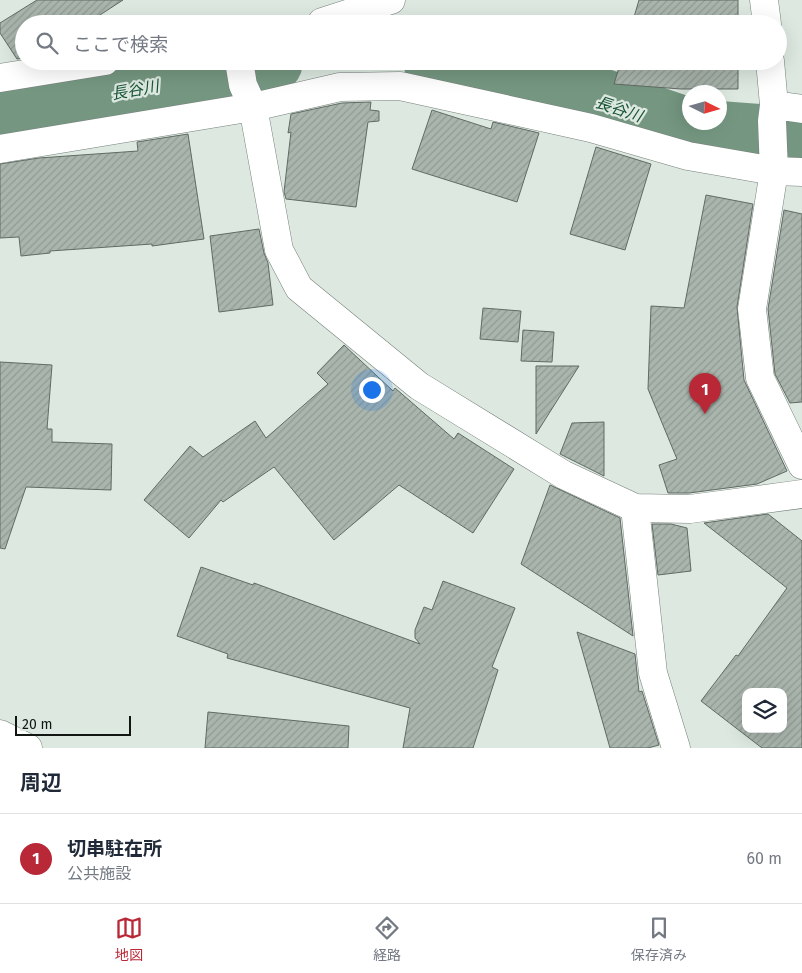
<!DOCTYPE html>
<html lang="ja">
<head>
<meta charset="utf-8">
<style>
  :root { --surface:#fff; --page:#f2f2f3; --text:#1f2937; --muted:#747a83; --line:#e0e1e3; --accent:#b92837 }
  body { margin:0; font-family:"Fira Sans","Noto Sans JP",sans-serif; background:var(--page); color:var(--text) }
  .controls { position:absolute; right:15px; bottom:15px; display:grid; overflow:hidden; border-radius:10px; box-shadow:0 5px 20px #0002 }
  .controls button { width:45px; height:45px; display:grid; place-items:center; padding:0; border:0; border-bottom:1px solid var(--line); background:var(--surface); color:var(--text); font:25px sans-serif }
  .compass { position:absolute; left:682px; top:85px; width:45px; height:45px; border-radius:50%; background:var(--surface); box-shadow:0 5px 20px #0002; rotate:95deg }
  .scale { position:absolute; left:15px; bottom:12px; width:116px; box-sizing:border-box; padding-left:5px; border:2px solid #111613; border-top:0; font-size:14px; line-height:18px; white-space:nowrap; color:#111613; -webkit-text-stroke:4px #dce8e0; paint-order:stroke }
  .you { position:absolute; left:371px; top:389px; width:18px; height:18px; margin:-12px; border:4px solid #fff; border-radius:50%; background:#1a73e8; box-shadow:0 0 0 8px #1a73e833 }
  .badge { display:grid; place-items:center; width:32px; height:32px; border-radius:50%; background:var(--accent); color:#fff; font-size:16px; font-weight:700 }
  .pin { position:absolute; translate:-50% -41px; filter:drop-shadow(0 1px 2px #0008) }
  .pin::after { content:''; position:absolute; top:26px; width:18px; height:15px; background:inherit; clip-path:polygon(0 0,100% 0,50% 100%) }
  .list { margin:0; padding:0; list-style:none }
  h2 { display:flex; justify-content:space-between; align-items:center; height:65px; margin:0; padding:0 20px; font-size:21px }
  h2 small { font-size:16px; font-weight:400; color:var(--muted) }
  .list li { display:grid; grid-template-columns:32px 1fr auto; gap:15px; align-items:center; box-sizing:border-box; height:90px; padding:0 20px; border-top:1px solid var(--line) }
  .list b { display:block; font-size:19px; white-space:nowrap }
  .list p { margin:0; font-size:16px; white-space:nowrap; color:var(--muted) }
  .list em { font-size:16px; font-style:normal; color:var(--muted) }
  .icon { flex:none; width:28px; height:28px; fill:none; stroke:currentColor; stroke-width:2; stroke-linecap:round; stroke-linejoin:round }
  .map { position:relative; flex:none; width:802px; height:748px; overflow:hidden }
  .search { position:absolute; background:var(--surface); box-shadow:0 5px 20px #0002; left:15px; right:15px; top:15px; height:55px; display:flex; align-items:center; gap:12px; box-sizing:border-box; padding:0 18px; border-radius:28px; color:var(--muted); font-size:19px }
  .sheet { height:155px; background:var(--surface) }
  nav { display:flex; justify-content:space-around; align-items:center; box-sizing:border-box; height:70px; border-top:1px solid var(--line); background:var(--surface); font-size:14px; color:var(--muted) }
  nav a { display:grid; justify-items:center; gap:2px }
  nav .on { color:var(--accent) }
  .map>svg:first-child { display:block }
</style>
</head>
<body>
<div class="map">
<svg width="802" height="748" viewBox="0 0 802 748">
  <defs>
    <pattern id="building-hatch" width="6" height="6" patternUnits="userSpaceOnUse" patternTransform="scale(1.25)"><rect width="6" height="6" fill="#a9b5ad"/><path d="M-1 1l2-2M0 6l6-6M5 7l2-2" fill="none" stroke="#909b94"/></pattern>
  </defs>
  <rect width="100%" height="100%" fill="#dce8e0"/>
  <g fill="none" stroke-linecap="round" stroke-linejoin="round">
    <!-- river -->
    <g stroke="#759781" stroke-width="70">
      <path d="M 438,61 L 520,76 L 691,134 L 802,142"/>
      <path d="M 0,113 L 190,81 L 268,61"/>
    </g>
  </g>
  <!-- building -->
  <g fill="url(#building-hatch)" stroke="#606b64" fill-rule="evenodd">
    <path d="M 37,0 L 123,0 L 86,24 L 24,24 L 24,58 L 17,59 L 0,33 L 0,23 Z"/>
    <path d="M 639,0 L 738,0 L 738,24 L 632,24 Z"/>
    <path d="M 621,61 L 738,61 L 738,89 L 681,89 L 614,84 Z"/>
    <path d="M 371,102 L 370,110 L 379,111 L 379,121 L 368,122 L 356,207 L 286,199 L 284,192 L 291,132 L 288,133 L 291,114 L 342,103 Z"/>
    <path d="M 432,110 L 491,129 L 493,122 L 539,133 L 517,202 L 412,169 Z"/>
    <path d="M 188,134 L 204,239 L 152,246 L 152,244 L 50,251 L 50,253 L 21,256 L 19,237 L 0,238 L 0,164 L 39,158 L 138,151 L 137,142 Z"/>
    <path d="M 596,147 L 651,164 L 625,250 L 570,234 Z"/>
    <path d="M 706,195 L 753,204 L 737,307 L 744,380 L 787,471 L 757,484 L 689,493 L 668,493 L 659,465 L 677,459 L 648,389 L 651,306 L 684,308 Z"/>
    <path d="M 784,210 L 802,214 L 802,402 L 790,403 L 775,374 L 768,309 Z"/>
    <path d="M 259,229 L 264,253 L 268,263 L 273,305 L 219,312 L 210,236 Z"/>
    <path d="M 483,308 L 521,311 L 518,342 L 480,339 Z"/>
    <path d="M 523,330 L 554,332 L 552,362 L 521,361 Z"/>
    <path d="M 344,345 L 393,391 L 395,388 L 454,439 L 458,433 L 514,469 L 473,533 L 399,485 L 334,540 L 274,467 L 223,502 L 221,500 L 189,538 L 144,500 L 190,446 L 203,457 L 255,421 L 266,438 L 328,384 L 317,373 Z"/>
    <path d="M 0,362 L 52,365 L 47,429 L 52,429 L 52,442 L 112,444 L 111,490 L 26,487 L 5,549 L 0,548 Z"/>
    <path d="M 536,366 L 579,366 L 536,434 Z"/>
    <path d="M 604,422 L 604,476 L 560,454 L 572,423 Z"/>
    <path d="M 550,485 L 620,518 L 633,636 L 521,564 Z"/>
    <path d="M 768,514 L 802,541 L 802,748 L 762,748 L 701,701 L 736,655 L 738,656 L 787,588 L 704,523 ZM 746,692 L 783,692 L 783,729 L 746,729 Z"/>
    <path d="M 652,524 L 671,524 L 687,528 L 691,571 L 658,575 Z"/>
    <path d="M 201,567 L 253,585 L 254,583 L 420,644 L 415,638 L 415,630 L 424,607 L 432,610 L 443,581 L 515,608 L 492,667 L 498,670 L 473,748 L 403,748 L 410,708 L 227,658 L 228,654 L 177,636 Z"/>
    <path d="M 577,632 L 635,654 L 639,692 L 642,691 L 659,745 L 648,748 L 610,748 Z"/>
    <path d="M 208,712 L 349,726 L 348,748 L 205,748 Z"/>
  </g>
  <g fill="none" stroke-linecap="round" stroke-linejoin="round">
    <!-- minor casing -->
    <g stroke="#76817a" stroke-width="29">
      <g id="minor">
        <path d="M 764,0 L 767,24"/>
        <path d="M 322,22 L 391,0"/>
        <path d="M 239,61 L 243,85 L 253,107 L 279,250 L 299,288 L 419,386 L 564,475 L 635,508 L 690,509 L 802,494"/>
        <path d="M 770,61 L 774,105"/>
        <path d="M 0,78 L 105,61"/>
        <path d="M 802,109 L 774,105 L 772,121 L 774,171 L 752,309 L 760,378 L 802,465"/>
        <path d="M 0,149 L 253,107 L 340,87 L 400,86 L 591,128 L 688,156 L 774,171 L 802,172"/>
        <path d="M 635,508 L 653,673 L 676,748"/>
        <path d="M 0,734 L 28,748"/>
      </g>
    </g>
    <!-- minor -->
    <use href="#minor" stroke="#fff" stroke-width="28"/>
  </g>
  <g text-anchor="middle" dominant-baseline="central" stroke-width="4.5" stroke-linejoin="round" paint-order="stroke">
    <!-- water labels -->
    <g font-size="16" font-style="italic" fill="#1a5536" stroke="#dce8e0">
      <text transform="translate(135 90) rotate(-10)">長谷川</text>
      <text transform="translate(619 109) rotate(19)">長谷川</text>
    </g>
  </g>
</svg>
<div class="controls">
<button><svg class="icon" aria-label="layers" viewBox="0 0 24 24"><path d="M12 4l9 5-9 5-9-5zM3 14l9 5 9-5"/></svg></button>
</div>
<svg class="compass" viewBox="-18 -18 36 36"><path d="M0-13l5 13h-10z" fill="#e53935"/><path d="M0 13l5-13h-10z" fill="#747a83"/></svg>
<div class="scale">20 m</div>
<div class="you"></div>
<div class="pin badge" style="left:705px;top:414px">1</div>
<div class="search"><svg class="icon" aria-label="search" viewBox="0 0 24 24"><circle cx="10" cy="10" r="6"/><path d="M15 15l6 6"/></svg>ここで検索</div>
</div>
<section class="sheet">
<h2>周辺<small></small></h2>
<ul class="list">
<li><span class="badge">1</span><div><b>切串駐在所</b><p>公共施設</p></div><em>60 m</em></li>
</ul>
</section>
<nav>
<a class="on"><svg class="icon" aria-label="map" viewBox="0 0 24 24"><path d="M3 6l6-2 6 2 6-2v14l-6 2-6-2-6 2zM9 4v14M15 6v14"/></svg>地図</a>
<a><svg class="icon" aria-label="directions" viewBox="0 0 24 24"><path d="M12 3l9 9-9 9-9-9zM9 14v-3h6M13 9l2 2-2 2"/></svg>経路</a>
<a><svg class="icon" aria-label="saved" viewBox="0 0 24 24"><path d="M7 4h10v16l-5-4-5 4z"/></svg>保存済み</a>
</nav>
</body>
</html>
